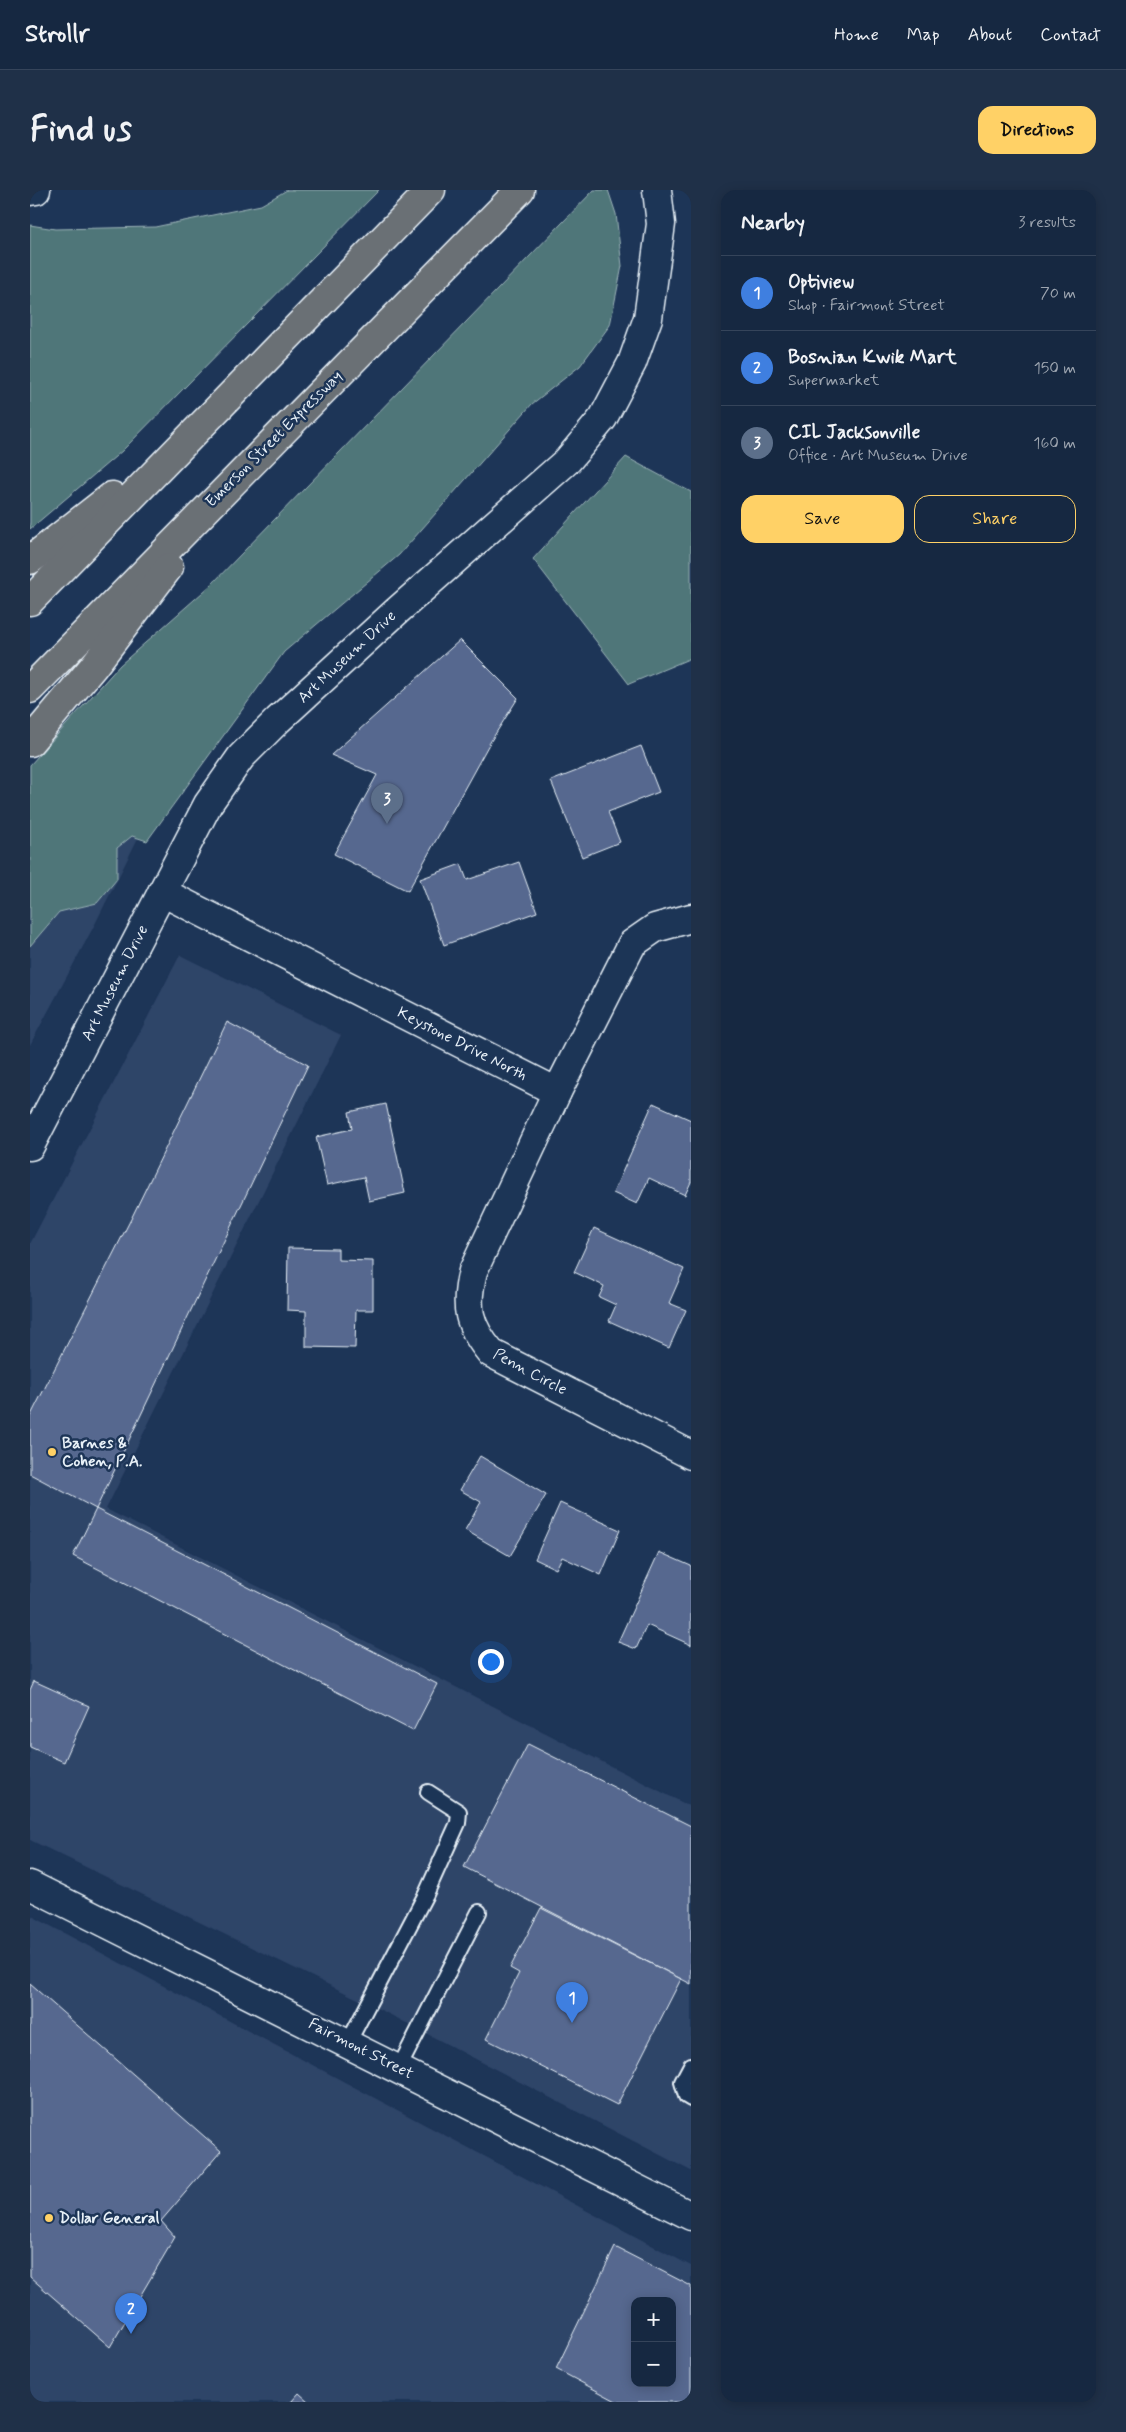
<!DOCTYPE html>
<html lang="en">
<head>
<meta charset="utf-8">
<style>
  :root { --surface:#162841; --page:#1f3048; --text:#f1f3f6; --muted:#9ea6b1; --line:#35445a; --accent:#ffd166 }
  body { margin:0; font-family:Mynerve,sans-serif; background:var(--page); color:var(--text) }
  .controls { position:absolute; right:15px; bottom:15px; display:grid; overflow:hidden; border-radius:10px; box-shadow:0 2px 12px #0003 }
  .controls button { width:45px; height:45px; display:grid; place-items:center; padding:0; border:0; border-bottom:1px solid var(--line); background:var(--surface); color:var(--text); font:25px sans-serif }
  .you { position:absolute; left:460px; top:1471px; width:18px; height:18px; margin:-12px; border:4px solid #fff; border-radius:50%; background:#1a73e8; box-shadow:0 0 0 8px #1a73e833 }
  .badge { display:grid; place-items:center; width:32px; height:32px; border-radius:50%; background:var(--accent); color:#fff; font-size:16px; font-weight:700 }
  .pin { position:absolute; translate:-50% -41px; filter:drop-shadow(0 1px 2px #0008) }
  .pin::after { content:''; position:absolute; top:26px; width:18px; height:15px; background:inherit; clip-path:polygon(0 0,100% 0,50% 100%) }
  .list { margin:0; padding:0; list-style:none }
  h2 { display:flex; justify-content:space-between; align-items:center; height:65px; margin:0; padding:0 20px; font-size:21px }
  h2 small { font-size:16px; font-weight:400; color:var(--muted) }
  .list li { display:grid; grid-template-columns:32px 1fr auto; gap:15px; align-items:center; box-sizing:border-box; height:75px; padding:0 20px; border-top:1px solid var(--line) }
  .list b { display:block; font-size:19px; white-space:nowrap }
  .list p { margin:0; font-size:16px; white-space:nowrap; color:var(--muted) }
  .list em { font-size:16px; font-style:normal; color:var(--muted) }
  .actions { display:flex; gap:10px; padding:15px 20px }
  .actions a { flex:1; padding:11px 0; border:1px solid var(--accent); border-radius:15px; text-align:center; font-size:18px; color:var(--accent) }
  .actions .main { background:var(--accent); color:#111 }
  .map { position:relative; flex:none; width:661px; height:2212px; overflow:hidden; border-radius:15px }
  header { display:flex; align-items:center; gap:30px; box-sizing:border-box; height:70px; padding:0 25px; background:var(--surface); border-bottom:1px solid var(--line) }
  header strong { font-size:24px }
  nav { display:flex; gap:28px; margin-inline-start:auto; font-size:18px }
  .intro { display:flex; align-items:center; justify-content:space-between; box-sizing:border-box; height:120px; padding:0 30px }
  h1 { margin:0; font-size:35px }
  .button { padding:12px 22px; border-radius:15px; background:var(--accent); color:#111; font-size:18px; font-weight:700 }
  main { display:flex; gap:30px; padding:0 30px }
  aside { flex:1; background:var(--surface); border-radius:15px; box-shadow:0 2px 12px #0003 }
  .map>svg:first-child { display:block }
</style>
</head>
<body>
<header>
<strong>Strollr</strong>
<nav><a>Home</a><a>Map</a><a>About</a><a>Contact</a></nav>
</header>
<div class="intro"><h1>Find us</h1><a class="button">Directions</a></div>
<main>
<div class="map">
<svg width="661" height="2212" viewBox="0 0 661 2212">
  <rect width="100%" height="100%" fill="#1d3557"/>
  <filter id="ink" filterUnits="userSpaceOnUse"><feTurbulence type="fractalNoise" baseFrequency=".02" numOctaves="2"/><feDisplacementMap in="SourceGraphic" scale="10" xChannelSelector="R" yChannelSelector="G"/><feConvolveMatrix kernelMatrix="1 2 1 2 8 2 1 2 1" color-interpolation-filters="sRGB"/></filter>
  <g filter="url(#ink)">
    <!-- built -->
    <g fill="#2e4468" fill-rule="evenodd">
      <path d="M 102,646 L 108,648 L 64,736 L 0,855 L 0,756 L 29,722 L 67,713 L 87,689 L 87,658 Z"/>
      <path d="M 150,765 L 311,845 L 76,1319 L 661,1617 L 661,1981 L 357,1823 L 0,1650 L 0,1054 Z"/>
      <path d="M 0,1725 L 661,2076 L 661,2212 L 0,2212 ZM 605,2111 L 642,2111 L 642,2193 L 605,2193 Z"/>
    </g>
    <!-- green -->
    <g fill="#507679" stroke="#9cb4b8">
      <path d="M 257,0 L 349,0 L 92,261 L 0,339 L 0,35 L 25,39 L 125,37 L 231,15 Z"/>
      <path d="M 564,0 L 578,0 L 586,24 L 592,76 L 580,135 L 550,176 L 502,214 L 369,365 L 254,462 L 117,651 L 102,646 L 87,658 L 87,689 L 67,713 L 29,722 L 0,756 L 0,575 L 90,475 L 181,395 Z"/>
      <path d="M 596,267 L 661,302 L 661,468 L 599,494 L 503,369 Z"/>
    </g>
    <!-- building -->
    <g fill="#56688f" stroke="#e8f1f8" fill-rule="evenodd">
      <path d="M 430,450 L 488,508 L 459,554 L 378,701 L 304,664 L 347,585 L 301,565 Z"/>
      <path d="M 611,556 L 629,602 L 578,622 L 590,652 L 552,667 L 521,591 Z"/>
      <path d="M 489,672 L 507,722 L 414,755 L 390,689 L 431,674 L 437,690 Z"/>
      <path d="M 197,832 L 278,875 L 66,1319 L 0,1284 L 0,1227 L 101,1029 Z"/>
      <path d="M 623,913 L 661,930 L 661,992 L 655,1005 L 619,988 L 607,1014 L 583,1003 Z"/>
      <path d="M 356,914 L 375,1003 L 339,1011 L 334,987 L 297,995 L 286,947 L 322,939 L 319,922 Z"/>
      <path d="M 564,1038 L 654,1079 L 639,1113 L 656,1120 L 639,1158 L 579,1131 L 586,1115 L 569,1107 L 574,1096 L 544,1082 Z"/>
      <path d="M 258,1058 L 308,1059 L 308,1070 L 343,1071 L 343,1120 L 326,1120 L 325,1158 L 276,1157 L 276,1121 L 257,1120 Z"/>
      <path d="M 450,1266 L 516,1305 L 480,1366 L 435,1340 L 451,1312 L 430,1300 Z"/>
      <path d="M 530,1313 L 590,1340 L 571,1385 L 532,1367 L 526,1379 L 505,1369 Z"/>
      <path d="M 66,1319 L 407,1494 L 383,1541 L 43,1366 Z"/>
      <path d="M 629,1362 L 661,1376 L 661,1455 L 617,1435 L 606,1459 L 588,1452 Z"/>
      <path d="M 4,1491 L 59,1516 L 34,1572 L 0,1557 L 0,1500 Z"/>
      <path d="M 498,1554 L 661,1636 L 661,1794 L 434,1677 Z"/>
      <path d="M 511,1718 L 651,1789 L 587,1915 L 456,1849 L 489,1783 L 480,1778 Z"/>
      <path d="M 0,1794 L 191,1961 L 131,2031 L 145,2047 L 80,2157 L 0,2087 Z"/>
      <path d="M 585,2057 L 661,2096 L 661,2212 L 588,2212 L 526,2179 ZM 605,2111 L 642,2111 L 642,2193 L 605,2193 Z"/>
      <path d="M 269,2203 L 279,2212 L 261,2212 Z"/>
    </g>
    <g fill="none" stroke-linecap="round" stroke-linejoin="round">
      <!-- lane casing -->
      <g stroke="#e8f1f8" stroke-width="18">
        <g id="lane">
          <path d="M 318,1853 L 396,1704 L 428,1633 L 429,1622 L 398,1602"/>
          <path d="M 661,1875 L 652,1892 L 656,1906 L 661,1909"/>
          <path d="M 369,1878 L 449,1722"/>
        </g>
      </g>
      <!-- street casing -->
      <g stroke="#e8f1f8" stroke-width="31">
        <g id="street">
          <path d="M 0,1 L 6,0"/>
          <path d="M 132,702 L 527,902"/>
          <path d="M 661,728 L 625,738 L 602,754 L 527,902 L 443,1081 C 434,1117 438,1135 461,1163 L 661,1265"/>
          <path d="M 0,1695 L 661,2026"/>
        </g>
      </g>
      <!-- secondary casing -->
      <g stroke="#e8f1f8" stroke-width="31">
        <path id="secondary" d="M 0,956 L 178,614 L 211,567 L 248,530 L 367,421 L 538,270 L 573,228 L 602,173 L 618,128 L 631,34 L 627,0"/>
      </g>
      <!-- highway casing -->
      <g stroke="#e8f1f8" stroke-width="31">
        <g id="highway">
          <path d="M 0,370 L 82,306"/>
          <path d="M 0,411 L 401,0"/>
          <path d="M 0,499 L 490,0"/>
          <path d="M 0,552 L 63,477 L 139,377"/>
        </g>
      </g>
      <!-- lane -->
      <use href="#lane" stroke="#1d3557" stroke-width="14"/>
      <!-- street -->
      <use href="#street" stroke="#1d3557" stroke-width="28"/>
      <!-- secondary -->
      <use href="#secondary" stroke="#1d3557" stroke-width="28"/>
      <!-- highway -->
      <use href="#highway" stroke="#6b6f75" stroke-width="28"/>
    </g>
  </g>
  <!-- markers -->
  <g fill="#ffd166" stroke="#1d3557" stroke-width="2">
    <circle cx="22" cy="1262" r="5"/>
    <circle cx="19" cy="2028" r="5"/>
  </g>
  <g text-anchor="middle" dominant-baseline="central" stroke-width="5" stroke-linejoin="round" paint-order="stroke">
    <!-- street labels -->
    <g font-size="16" fill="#e8f1f8" stroke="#1d3557">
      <text transform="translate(244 249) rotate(-45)">Emerson Street Expressway</text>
      <text transform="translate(317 467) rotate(-43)">Art Museum Drive</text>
      <text transform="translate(85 793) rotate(-63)">Art Museum Drive</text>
      <text transform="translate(432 854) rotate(27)">Keystone Drive North</text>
      <text transform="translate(500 1182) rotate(28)">Penn Circle</text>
      <text transform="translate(331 1859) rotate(27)">Fairmont Street</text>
    </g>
    <!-- poi labels -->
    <g font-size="16" font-weight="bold" fill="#e8f1f8" stroke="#1d3557" text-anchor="start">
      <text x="32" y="1253">Barnes &amp;<tspan x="32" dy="18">Cohen, P.A.</tspan></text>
      <text x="29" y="2028">Dollar General</text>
    </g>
  </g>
</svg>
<div class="controls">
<button>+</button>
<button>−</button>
</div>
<div class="you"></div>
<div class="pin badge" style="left:542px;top:1833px;background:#3f7fe0">1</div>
<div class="pin badge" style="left:101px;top:2144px;background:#3f7fe0">2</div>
<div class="pin badge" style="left:357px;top:634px;background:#5c6f8a">3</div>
</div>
<aside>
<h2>Nearby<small>3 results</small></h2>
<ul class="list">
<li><span class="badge" style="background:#3f7fe0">1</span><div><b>Optiview</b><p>Shop · Fairmont Street</p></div><em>70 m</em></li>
<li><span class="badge" style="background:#3f7fe0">2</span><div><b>Bosnian Kwik Mart</b><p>Supermarket</p></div><em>150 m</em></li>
<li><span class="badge" style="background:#5c6f8a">3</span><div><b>CIL Jacksonville</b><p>Office · Art Museum Drive</p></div><em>160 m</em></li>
</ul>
<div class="actions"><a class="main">Save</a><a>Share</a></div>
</aside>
</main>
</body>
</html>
